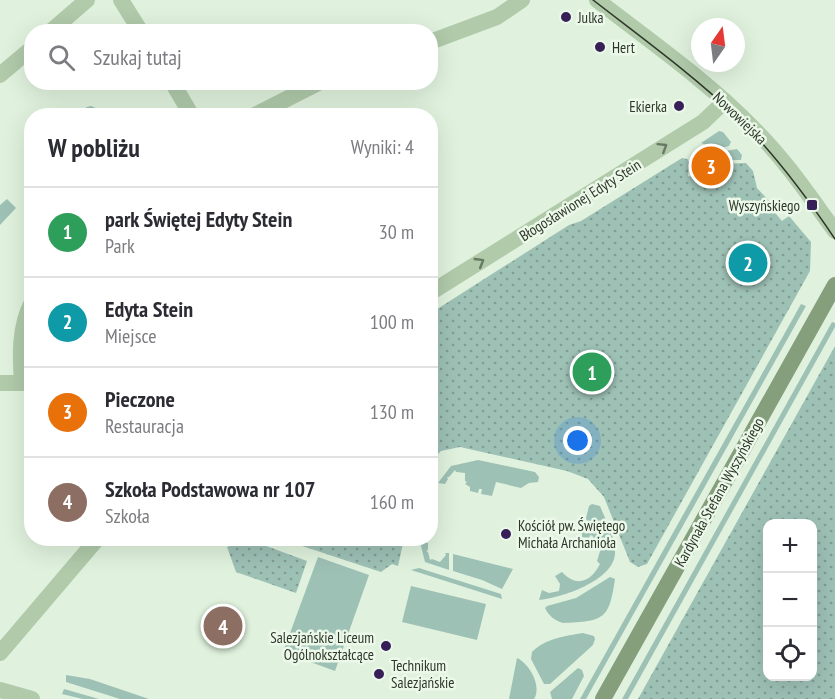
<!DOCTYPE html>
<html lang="pl">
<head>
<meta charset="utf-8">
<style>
  :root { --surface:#fff; --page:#f7f7f7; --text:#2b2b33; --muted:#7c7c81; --line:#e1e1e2; --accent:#7c3aed }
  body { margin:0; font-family:"PT Sans Narrow",sans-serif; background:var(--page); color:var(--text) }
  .controls { position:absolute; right:18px; bottom:18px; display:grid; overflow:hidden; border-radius:12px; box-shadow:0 6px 24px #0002 }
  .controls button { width:54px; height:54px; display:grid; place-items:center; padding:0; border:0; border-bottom:2px solid var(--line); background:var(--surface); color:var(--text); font:30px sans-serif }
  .compass { position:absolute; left:691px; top:18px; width:54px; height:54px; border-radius:50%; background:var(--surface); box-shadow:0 6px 24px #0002; rotate:14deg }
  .you { position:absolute; left:578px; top:441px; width:21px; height:21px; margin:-15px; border:4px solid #fff; border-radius:50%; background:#1a73e8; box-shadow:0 0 0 9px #1a73e833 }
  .badge { display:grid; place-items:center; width:39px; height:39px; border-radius:50%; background:var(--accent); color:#fff; font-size:20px; font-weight:700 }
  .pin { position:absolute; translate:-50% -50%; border:3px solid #fff; box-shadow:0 2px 6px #0006 }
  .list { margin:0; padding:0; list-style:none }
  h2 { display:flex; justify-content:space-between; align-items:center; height:78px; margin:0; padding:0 24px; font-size:26px }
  h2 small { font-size:20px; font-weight:400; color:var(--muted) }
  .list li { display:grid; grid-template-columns:39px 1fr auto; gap:18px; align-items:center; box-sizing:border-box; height:90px; padding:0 24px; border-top:2px solid var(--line) }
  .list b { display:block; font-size:22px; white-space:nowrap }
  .list p { margin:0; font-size:20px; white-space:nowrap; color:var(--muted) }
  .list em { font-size:20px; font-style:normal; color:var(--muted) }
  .icon { flex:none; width:33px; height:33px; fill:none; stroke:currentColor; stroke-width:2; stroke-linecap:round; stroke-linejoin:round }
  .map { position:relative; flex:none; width:835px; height:699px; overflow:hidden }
  .search { position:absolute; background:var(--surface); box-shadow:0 6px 24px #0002; left:24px; top:24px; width:414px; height:66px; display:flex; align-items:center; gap:15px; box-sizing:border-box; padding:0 21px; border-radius:24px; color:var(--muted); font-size:22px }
  .panel { position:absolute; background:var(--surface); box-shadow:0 6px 24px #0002; left:24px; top:108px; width:414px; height:438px; border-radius:24px }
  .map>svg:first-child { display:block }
</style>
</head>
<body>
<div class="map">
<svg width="835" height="699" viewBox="0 0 835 699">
  <defs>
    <pattern id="park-dots" width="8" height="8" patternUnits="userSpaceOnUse" patternTransform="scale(1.5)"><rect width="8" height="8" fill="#9ec1b6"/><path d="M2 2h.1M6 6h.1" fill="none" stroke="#819e94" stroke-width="1.8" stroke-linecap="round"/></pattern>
  </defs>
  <rect width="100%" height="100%" fill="#e0f2de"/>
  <!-- grass -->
  <g fill="#9ec1b6">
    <path d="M 719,131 L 723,132 L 731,142 L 729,146 L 717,149 L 701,143 Z"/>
    <path d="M 737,149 L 742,155 L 741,160 L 726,160 L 720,152 Z"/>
    <path d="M 7,199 L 16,208 L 0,225 L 0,205 Z"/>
    <path d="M 801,304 L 806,306 L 586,699 L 580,699 Z"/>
    <path d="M 832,322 L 835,323 L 835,327 L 628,699 L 622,699 Z"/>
    <path d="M 478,460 L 535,472 L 539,477 L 538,482 L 529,483 L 521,488 L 496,482 L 492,496 L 481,494 L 482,489 L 479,489 L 478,493 L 470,491 L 470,487 L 465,484 L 467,482 L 465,481 L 465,473 L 456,472 L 455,470 L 449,477 L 447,477 L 448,479 L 445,484 L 438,483 L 451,466 Z"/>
    <path d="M 592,504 L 600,506 C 606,521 616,537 615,554 C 613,581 561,598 539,600 L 542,590 L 549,593 L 559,591 L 560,584 L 555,576 L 562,572 C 578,589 592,580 600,564 L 597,561 L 600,551 L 604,549 L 603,546 L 600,547 L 592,540 L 593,536 L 590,535 L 589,538 L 582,537 L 582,533 L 579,533 L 580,528 L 583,528 L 583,520 L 587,521 L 586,518 L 589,506 Z"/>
    <path d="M 423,541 L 428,543 L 428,550 L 426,551 L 428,552 L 430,560 L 432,559 L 440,562 L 446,555 L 445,553 L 449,553 L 449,570 L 425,562 L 421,546 Z"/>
    <path d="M 453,554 L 513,569 L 502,589 L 482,580 L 453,571 Z"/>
    <path d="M 318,557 L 369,575 L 335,671 L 283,652 Z"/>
    <path d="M 419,568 L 501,594 L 502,599 L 411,570 Z"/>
    <path d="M 610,577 L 615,579 C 609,620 604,621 563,623 C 555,621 548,615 545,608 L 547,606 L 576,598 Z"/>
    <path d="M 411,586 L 486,604 L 477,640 L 402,622 Z"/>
    <path d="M 583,633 L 594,636 L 595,639 L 593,645 L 550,684 L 544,684 L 531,659 L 532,652 C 546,638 565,636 583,633 Z"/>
    <path d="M 517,658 C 530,664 542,687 534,699 L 509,699 Z"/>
    <path d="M 578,668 L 582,670 L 584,676 L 572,699 L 552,699 L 550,692 Z"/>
    <path d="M 66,675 L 90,679 L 149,699 L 120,699 L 66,682 Z"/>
    <path d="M 64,689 L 99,699 L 83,699 L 62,694 Z"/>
  </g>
  <!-- park -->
  <g fill="url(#park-dots)" fill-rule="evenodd">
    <path d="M 91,106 L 98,109 L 101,115 L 75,115 L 87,107 Z"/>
    <path d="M 682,158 L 687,159 L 689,162 L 688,176 L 699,178 L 701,172 L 719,174 L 721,164 L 746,163 L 753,171 L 757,188 L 774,206 L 771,208 L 782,221 L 789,216 L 811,242 L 810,271 L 647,564 L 638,567 L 630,562 L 604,497 L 588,479 L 567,471 L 460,447 L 441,451 L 431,461 L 431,313 L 569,225 L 581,221 Z"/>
    <path d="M 835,346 L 835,699 L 638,699 ZM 768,524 L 812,524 L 812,676 L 768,676 Z"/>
    <path d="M 247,539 L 307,561 L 296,593 L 236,572 L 227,547 Z"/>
    <path d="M 281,539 L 404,539 L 398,566 L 392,564 L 381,572 Z"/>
  </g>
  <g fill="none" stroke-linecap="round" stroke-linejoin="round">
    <!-- minor -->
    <g stroke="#b0caaa" stroke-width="16">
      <path d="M 121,0 L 141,32"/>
      <path d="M 50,32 L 87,0"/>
      <path d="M 430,42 L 497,17 L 522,0"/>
      <path d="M 0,75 L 32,48"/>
      <path d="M 172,82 L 192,116"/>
      <path d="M 253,116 L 320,82"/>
      <path d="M 430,293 L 703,122 L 725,101"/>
      <path d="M 0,383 L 32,383"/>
      <path d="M 22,383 C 20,355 19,327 32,302"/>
      <path d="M 0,653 L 98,538"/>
      <path d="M 0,690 L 32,699"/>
    </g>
    <!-- tertiary -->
    <path stroke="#b0caaa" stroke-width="16" d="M 597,0 C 651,42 709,82 756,131 C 786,161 810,197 835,231"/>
    <!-- secondary -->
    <path stroke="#859e7b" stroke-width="16" d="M 603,699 L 835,285"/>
    <!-- tram -->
    <path stroke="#2e3729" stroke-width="1.5" d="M 593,0 C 642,38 693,75 738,118 C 775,154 806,196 835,239"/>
  </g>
  <!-- one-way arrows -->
  <defs><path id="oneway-chevron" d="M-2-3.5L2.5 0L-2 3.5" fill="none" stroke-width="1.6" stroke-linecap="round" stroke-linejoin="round" transform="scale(1.5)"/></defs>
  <g stroke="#687963">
    <use href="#oneway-chevron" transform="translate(663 147) rotate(-32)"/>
    <use href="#oneway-chevron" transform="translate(480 262) rotate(-31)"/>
  </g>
  <!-- markers -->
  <g fill="#372058" stroke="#ecf9ea" stroke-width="2">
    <circle cx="566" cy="17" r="6"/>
    <circle cx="600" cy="47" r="6"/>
    <circle cx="679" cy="106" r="6"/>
    <rect x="806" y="199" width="12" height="12" rx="3"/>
    <circle cx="506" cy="534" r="6"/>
    <circle cx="386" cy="646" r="6"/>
    <circle cx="379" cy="674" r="6"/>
  </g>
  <g text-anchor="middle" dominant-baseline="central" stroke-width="5" stroke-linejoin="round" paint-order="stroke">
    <!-- poi labels -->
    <g font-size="15" fill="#2e3729" stroke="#ecf9ea" text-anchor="start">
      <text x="578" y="17">Julka</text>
      <text x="612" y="47">Hert</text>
      <text x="667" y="106" text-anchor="end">Ekierka</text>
      <text x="800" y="205" text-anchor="end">Wyszyńskiego</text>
      <text x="518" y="525">Kościół pw. Świętego<tspan x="518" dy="17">Michała Archanioła</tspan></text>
      <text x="374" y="637" text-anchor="end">Salezjańskie Liceum<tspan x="374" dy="17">Ogólnokształcące</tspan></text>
      <text x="391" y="665">Technikum<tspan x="391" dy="17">Salezjańskie</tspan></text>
    </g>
    <!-- street labels -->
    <g font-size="15" fill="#2e3729" stroke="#ecf9ea">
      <text transform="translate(740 118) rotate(44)">Nowowiejska</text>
      <text transform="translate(580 200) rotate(-32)">Błogosławionej Edyty Stein</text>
      <text transform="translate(719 492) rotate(-61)">Kardynała Stefana Wyszyńskiego</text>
    </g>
  </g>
</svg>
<div class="controls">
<button>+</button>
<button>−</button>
<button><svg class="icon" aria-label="locate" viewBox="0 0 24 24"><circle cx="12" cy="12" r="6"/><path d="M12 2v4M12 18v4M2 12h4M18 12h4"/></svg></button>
</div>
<svg class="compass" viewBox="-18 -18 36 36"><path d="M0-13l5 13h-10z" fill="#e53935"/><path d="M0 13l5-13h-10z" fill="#7c7c81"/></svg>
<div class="you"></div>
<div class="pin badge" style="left:592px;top:372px;background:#2e9e5b">1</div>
<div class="pin badge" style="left:748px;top:263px;background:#0f9aa8">2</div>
<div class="pin badge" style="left:711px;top:166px;background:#e8710a">3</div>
<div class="pin badge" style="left:223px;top:626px;background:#8d6e63">4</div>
<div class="search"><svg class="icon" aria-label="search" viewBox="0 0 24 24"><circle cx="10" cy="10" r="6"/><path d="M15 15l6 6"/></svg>Szukaj tutaj</div>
<section class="panel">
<h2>W pobliżu<small>Wyniki: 4</small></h2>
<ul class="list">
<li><span class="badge" style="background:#2e9e5b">1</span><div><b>park Świętej Edyty Stein</b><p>Park</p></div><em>30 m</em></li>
<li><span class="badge" style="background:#0f9aa8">2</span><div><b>Edyta Stein</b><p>Miejsce</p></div><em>100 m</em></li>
<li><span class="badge" style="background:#e8710a">3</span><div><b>Pieczone</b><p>Restauracja</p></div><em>130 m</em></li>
<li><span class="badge" style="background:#8d6e63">4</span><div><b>Szkoła Podstawowa nr 107</b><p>Szkoła</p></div><em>160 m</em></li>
</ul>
</section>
</div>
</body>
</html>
